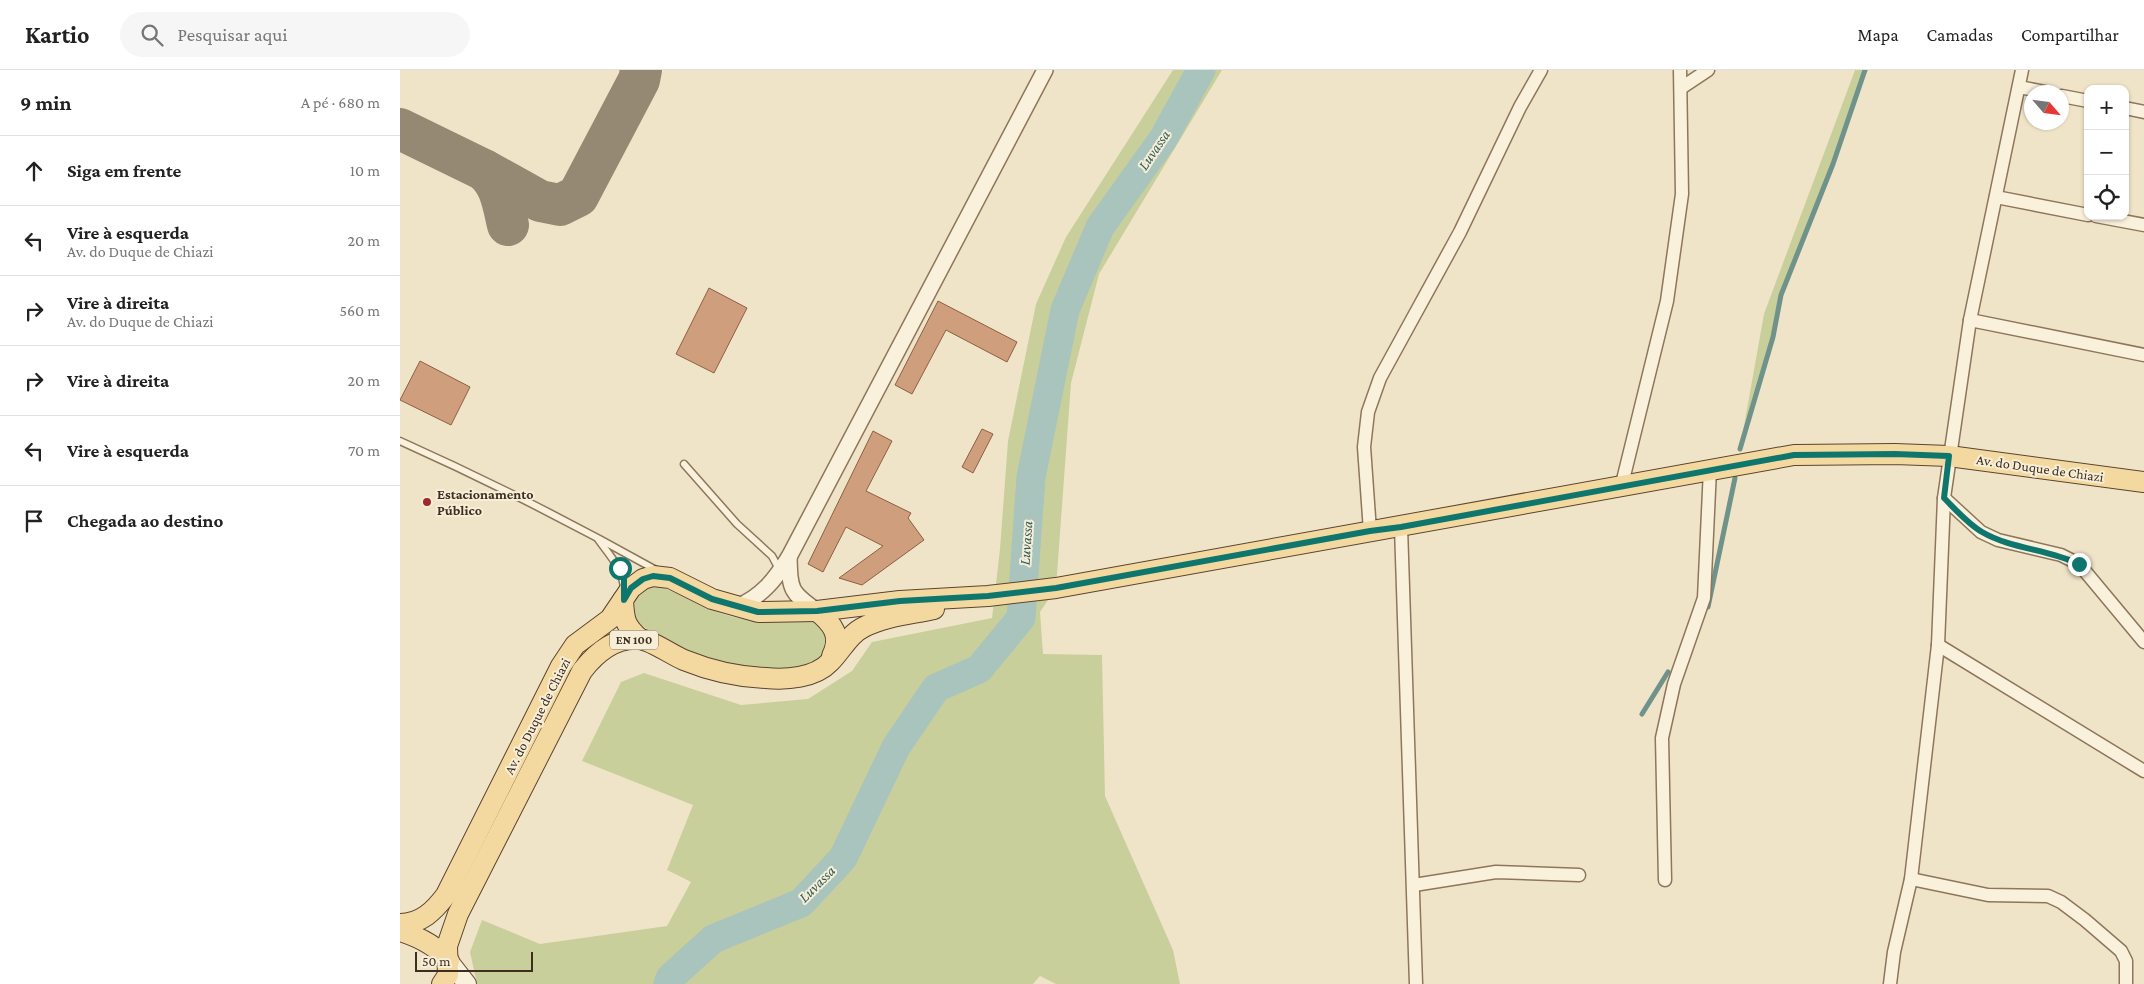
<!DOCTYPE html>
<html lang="pt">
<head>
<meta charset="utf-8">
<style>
  :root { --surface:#fff; --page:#f6f6f6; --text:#222; --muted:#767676; --line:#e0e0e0 }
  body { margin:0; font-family:"Crimson Pro",serif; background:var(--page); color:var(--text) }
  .controls { position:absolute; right:15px; top:15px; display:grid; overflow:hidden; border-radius:10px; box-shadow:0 1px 4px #0004 }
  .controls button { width:45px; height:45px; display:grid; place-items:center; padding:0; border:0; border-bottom:1px solid var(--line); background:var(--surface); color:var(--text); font:25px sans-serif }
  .compass { position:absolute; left:1624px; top:15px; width:45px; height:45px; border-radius:50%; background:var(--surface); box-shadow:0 1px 4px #0004; rotate:118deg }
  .scale { position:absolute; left:15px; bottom:12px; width:118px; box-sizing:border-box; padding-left:5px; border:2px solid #3d2e20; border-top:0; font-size:14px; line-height:18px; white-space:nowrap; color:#3d2e20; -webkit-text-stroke:4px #f7eed8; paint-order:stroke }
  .stop { position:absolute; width:15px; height:15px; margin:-11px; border:4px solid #0f766e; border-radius:50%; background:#fff }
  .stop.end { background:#0f766e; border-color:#fff; box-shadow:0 1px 5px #0008 }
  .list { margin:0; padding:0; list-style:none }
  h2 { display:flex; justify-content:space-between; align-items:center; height:65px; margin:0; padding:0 20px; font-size:21px }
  h2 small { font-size:16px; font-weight:400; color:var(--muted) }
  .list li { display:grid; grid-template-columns:32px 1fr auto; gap:15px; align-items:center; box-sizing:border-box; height:70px; padding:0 20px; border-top:1px solid var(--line) }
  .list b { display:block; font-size:19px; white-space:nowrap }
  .list p { margin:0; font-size:16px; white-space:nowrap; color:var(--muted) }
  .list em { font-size:16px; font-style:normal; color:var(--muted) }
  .icon { flex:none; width:28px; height:28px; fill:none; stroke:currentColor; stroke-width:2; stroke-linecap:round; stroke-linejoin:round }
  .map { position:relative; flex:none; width:1744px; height:914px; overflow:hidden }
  header { display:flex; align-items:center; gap:30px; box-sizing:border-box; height:70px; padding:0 25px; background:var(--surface); border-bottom:1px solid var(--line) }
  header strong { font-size:24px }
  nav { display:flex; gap:28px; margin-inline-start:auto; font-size:18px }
  .search { width:350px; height:45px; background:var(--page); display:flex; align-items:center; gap:12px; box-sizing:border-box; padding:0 18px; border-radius:28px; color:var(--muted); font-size:19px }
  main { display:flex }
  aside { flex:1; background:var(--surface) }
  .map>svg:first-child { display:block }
</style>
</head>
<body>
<header>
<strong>Kartio</strong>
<div class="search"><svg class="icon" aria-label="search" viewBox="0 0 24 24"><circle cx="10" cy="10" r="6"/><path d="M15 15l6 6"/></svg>Pesquisar aqui</div>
<nav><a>Mapa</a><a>Camadas</a><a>Compartilhar</a></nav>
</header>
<main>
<aside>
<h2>9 min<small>A pé · 680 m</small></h2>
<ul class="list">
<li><svg class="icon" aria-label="ahead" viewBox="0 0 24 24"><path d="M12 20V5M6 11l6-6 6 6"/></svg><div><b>Siga em frente</b></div><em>10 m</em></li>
<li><svg class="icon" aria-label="left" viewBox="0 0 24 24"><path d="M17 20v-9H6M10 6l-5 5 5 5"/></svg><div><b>Vire à esquerda</b><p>Av. do Duque de Chiazi</p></div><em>20 m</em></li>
<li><svg class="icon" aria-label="right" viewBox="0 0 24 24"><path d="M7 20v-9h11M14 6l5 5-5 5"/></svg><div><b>Vire à direita</b><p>Av. do Duque de Chiazi</p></div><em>560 m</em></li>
<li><svg class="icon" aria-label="right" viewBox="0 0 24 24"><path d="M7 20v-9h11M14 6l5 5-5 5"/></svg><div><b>Vire à direita</b></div><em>20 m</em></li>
<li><svg class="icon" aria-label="left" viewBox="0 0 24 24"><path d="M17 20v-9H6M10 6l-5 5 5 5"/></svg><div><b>Vire à esquerda</b></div><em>70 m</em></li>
<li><svg class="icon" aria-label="arrive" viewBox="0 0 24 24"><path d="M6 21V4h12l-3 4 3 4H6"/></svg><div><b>Chegada ao destino</b></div></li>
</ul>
</aside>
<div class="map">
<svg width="1744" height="914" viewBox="0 0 1744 914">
  <rect width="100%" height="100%" fill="#f0e4c8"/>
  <!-- green -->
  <g fill="#c9cf9b">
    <path d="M 773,0 L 822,0 L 699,204 L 671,313 L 656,518 L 640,542 L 643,584 L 702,585 L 705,726 L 773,880 L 780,914 L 656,914 L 640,906 L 633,914 L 77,914 L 70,882 L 82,850 L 140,874 L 267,856 L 291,812 L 267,800 L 293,735 L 182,691 L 221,612 L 244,603 L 341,635 L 408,629 L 452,601 L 472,572 L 592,548 L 600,479 L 608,371 L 636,234 L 666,167 Z"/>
    <path d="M 1455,0 L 1468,0 L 1458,19 L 1433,94 L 1381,225 L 1373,267 L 1342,367 L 1364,244 Z"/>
    <path d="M 254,515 C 291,526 314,548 355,550 C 369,551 397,544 409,547 C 415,549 422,557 428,560 L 427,585 C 380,618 270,587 233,547 C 233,529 238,522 254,515 Z"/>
  </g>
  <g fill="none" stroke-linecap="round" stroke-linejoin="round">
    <!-- stream -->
    <g stroke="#6f938a" stroke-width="5">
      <path d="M 1340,379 L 1373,267 L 1381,225 L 1433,94 L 1465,0"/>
      <path d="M 1308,537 L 1335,408"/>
      <path d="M 1242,644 L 1268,602"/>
    </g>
    <!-- river -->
    <path stroke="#a9c4bc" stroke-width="29" d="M 268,914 L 270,908 L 313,869 L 401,833 L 443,788 L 496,677 L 536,618 L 579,599 L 621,548 L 631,407 L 665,240 L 700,157 L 763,69 L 801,0"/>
    <!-- taxiway -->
    <g stroke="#968974" stroke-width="42">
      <path d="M 0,59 L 84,100 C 101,114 103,134 108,155"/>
      <path d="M 84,100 L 140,131 L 160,135 L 178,126 L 239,10 L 241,0"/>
    </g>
  </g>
  <!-- building -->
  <g fill="#cf9f7d" stroke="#8d5f41">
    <path d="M 309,218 L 347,238 L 314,303 L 276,284 Z"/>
    <path d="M 538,231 L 617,272 L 607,292 L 546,260 L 512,324 L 495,315 Z"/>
    <path d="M 20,291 L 70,317 L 51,355 L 0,330 Z"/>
    <path d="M 582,359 L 593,364 L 573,403 L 562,397 Z"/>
    <path d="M 473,361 L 492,371 L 466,421 L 511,443 L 508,448 L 524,470 L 462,515 L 439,508 L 483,476 L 446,457 L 423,502 L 408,494 Z"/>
  </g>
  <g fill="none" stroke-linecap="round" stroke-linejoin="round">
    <!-- service casing -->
    <g stroke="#8d765c" stroke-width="9">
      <g id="service">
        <path d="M 0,371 C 87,410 172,453 256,500"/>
        <path d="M 284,394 L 337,454 L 372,486 L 380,501"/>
        <path d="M 198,469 C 209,485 223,498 224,519"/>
      </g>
    </g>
    <!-- minor casing -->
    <g stroke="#8d765c" stroke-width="15">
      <g id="minor">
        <path d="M 1622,0 L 1570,250 L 1544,428 L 1581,462 L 1598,470 L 1661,485 L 1679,494 L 1744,572"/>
        <path d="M 1619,17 L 1645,22"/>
        <path d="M 1281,18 L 1308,0"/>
        <path d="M 1662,26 L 1688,31"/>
        <path d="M 1725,38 L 1744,42"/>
        <path d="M 1596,127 L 1688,145"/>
        <path d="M 1696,146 L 1744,155"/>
        <path d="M 1570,250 L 1744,285"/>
        <path d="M 1221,418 L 1267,231 L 1282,124 L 1280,0"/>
        <path d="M 1001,457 L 1016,914"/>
        <path d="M 970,461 L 964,377 L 968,342 L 980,308 L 1060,162 L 1120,37 L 1141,0"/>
        <path d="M 1538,575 L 1744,701"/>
        <path d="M 1511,809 L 1588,825 L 1648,826 L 1661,832 L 1685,850 L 1721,881 L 1726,891 L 1726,914"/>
        <path d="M 1265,810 L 1262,668 L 1274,614 L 1304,528 L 1310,399"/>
        <path d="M 1014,815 L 1096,802 L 1179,805"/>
        <path d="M 1490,914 L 1494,882 L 1511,809 L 1538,575 L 1544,428"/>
      </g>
    </g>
    <!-- tertiary casing -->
    <g stroke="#8d765c" stroke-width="18">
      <g id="tertiary">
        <path d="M 389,487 C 390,520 390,522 417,541"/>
        <path d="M 337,537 C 362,526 375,510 389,487 L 645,0"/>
      </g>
    </g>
    <!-- secondary casing -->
    <g stroke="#6f573f" stroke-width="20">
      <path id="secondary" d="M 49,891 L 67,914"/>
    </g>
    <!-- primary casing -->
    <g stroke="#5b4430" stroke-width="22">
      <g id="primary">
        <path d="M 223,530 C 224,550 225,556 240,569"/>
        <path d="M 417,541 C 433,554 442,566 432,586"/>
        <path d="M 0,854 C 21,854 34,841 46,825 L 161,596 L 175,575 L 210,549 L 231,518 L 243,509 L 253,506 L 270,508 L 312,529 L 358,542 L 417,541 L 500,531 L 588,526 L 656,518 L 1394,385 L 1495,384 L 1549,386 L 1744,412"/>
        <path d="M 0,861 C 19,867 36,875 49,891"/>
        <path d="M 42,914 L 48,905 L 47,876 L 58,844 L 182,601 C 196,583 215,567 239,569 C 251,570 272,585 284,590 C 311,601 337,607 366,608 C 386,610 415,608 430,592 C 442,580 449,564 464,557 C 485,546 512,544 534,539"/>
      </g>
    </g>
    <!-- service -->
    <use href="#service" stroke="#faf1dc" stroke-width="6"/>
    <!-- minor -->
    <use href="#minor" stroke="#faf1dc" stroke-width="12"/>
    <!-- tertiary -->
    <use href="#tertiary" stroke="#faf1dc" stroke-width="15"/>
    <!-- secondary -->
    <use href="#secondary" stroke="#faf1dc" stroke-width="18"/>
    <!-- primary -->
    <use href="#primary" stroke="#f3d9a0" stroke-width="20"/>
  </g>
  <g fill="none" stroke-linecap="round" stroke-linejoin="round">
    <!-- route -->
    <path stroke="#0f766e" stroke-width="6" d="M 220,498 L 224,507 L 224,530 L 231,518 L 243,509 L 253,506 L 270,508 L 312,529 L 358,542 L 417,541 L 500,531 L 588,526 L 656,518 L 970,461 L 1001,457 L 1394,385 L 1495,384 L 1549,386 L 1544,428 C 1556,440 1568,454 1582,462 C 1611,479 1648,479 1679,494"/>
  </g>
  <!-- markers -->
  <circle fill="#9e2a2b" stroke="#f7eed8" stroke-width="2" cx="27" cy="432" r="5"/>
  <g text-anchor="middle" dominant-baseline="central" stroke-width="4" stroke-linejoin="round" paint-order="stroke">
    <!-- shield labels -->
    <rect fill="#f7eed8" stroke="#756857" stroke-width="1" x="210" y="560.5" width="48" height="19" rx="4"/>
    <g font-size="12" font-weight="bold" fill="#3d2e20">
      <text x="234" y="570">EN 100</text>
    </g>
    <!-- street labels -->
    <g font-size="14" fill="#3d2e20" stroke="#f7eed8">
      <text transform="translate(1640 398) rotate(8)">Av. do Duque de Chiazi</text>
      <text transform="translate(137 646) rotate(-63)">Av. do Duque de Chiazi</text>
    </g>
    <!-- poi labels -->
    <g font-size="14" font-weight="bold" fill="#3d2e20" stroke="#f7eed8" text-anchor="start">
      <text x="37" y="424">Estacionamento<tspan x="37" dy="16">Público</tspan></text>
    </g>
    <!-- water labels -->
    <g font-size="15" font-style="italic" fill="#2f5d5a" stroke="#f7eed8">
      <text transform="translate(754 80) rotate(-56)">Luvassa</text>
      <text transform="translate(626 473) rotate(-86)">Luvassa</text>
      <text transform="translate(417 814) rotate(-45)">Luvassa</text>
    </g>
  </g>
</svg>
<div class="controls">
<button>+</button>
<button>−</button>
<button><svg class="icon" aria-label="locate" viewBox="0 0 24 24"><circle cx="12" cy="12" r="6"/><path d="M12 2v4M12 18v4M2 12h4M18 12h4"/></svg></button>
</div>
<svg class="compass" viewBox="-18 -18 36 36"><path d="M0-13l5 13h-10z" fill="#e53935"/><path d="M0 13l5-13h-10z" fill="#767676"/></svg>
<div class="scale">50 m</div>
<div class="stop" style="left:220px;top:498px"></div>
<div class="stop end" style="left:1679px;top:494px"></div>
</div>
</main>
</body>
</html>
